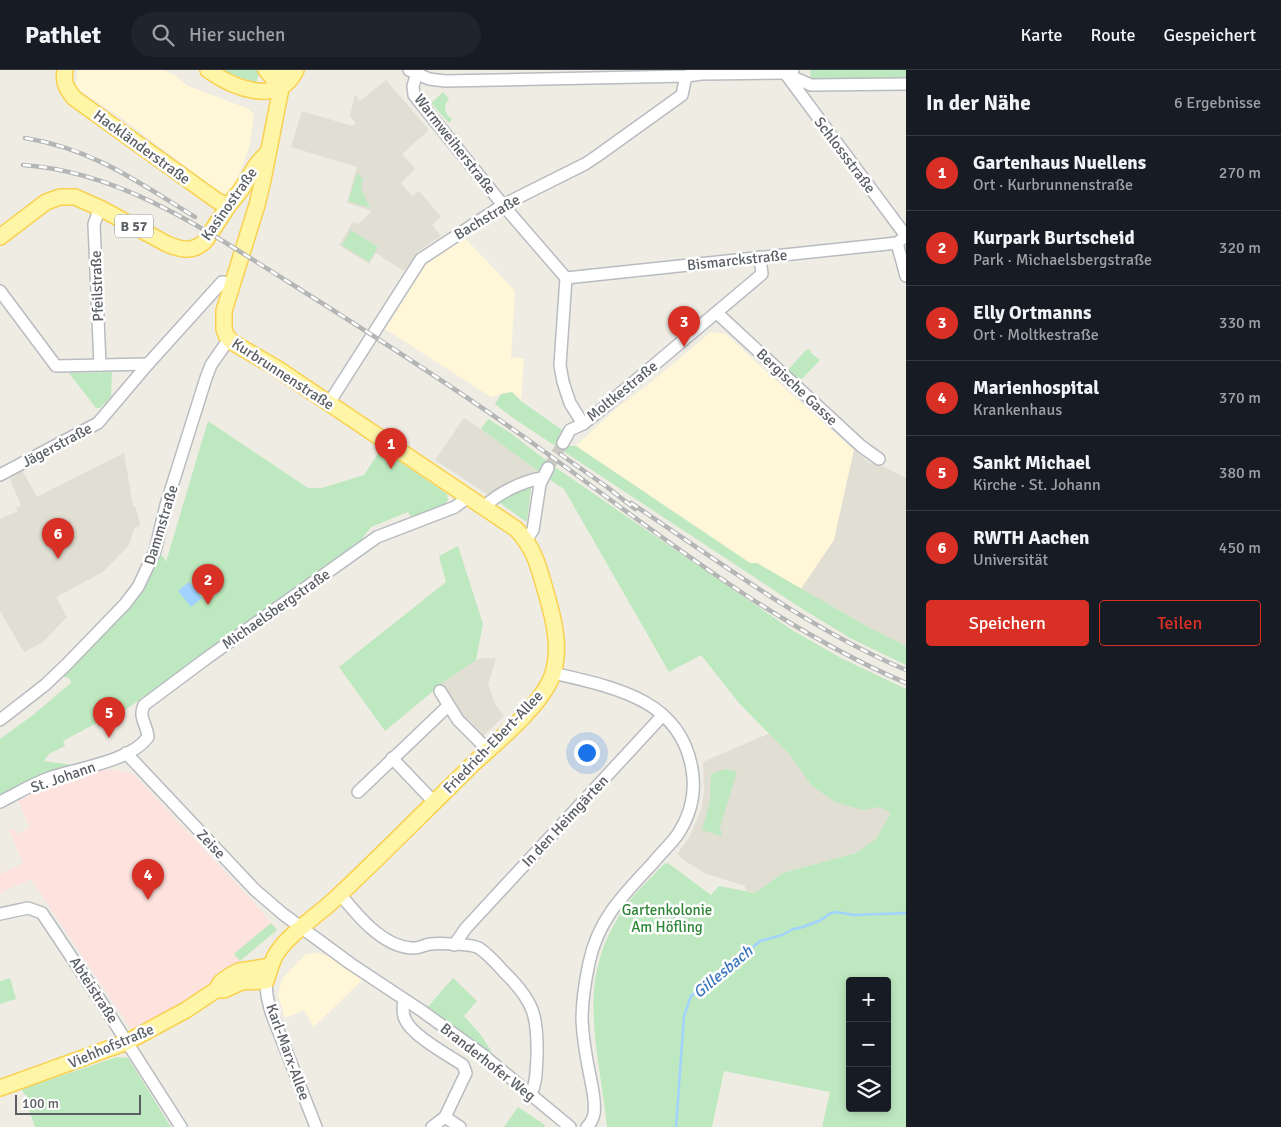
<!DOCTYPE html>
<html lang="de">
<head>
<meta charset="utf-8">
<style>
  :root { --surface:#171b24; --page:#20242c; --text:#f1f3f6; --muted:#9ea1a6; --line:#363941; --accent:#d93025 }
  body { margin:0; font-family:Signika,sans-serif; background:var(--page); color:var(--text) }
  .controls { position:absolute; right:15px; bottom:15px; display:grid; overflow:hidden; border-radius:5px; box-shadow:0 2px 8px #0003 }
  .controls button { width:45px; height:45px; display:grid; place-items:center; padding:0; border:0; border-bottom:1px solid var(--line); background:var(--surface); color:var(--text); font:25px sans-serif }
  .scale { position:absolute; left:15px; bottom:12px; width:126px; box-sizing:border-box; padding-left:5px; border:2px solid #5b5f64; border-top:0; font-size:14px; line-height:18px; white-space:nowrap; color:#5b5f64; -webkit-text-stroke:4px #fff; paint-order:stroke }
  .you { position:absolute; left:586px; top:682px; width:18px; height:18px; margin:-12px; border:4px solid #fff; border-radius:50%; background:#1a73e8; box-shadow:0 0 0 8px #1a73e833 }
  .badge { display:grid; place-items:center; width:32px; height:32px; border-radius:50%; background:var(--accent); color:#fff; font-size:16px; font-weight:700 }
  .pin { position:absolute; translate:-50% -41px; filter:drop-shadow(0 1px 2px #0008) }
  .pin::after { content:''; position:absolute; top:26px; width:18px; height:15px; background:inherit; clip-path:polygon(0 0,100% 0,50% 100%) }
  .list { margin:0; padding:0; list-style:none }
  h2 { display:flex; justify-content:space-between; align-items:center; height:65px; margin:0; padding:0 20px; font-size:21px }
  h2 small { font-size:16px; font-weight:400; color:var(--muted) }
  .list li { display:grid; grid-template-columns:32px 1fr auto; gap:15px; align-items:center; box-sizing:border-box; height:75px; padding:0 20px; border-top:1px solid var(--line) }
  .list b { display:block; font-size:19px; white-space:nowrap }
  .list p { margin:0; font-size:16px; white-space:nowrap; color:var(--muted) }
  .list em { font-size:16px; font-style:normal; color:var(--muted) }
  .actions { display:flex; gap:10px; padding:15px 20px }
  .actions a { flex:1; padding:11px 0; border:1px solid var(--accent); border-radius:5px; text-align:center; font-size:18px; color:var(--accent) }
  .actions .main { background:var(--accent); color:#fff }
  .icon { flex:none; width:28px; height:28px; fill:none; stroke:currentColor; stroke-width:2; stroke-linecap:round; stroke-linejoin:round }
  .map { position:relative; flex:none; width:906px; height:1057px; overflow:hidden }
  header { display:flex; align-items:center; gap:30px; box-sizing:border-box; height:70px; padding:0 25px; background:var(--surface); border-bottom:1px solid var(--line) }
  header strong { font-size:24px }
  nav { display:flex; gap:28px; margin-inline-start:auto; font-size:18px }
  .search { width:350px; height:45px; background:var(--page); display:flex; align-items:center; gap:12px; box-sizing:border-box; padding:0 18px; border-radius:28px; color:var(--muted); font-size:19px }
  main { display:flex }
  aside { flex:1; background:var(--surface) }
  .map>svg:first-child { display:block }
</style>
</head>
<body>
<header>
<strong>Pathlet</strong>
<div class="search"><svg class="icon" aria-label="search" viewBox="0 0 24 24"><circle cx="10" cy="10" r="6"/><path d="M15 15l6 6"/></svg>Hier suchen</div>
<nav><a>Karte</a><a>Route</a><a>Gespeichert</a></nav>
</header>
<main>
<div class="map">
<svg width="906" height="1057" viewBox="0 0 906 1057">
  <rect width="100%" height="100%" fill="#efece3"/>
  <!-- commercial -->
  <g fill="#fff7d7">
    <path d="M 78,0 L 164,0 L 175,5 L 188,16 L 249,39 L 254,45 L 249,78 L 233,120 L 230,123 L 225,124 L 218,121 L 120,47 L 76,18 L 75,15 Z"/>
    <path d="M 464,167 L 515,221 L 511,287 L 524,289 L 521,329 L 512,322 L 491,327 L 385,259 L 426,194 Z"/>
    <path d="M 711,262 L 726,264 L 770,305 L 854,380 L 834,470 L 801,519 L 757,493 L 750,493 L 576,376 L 619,336 L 649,314 Z"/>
    <path d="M 316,883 L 329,886 L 363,909 L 314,957 L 304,940 L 285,948 L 278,925 L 282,909 L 306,884 Z"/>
  </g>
  <!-- education -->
  <g fill="#e1dfd3">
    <path d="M 386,10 L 429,60 L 402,84 L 415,99 L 401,113 L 412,126 L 419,121 L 441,147 L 432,155 L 441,166 L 419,181 L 404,201 L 376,183 L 369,194 L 339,175 L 353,152 L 358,154 L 372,141 L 347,133 L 357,97 L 291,77 L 302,41 L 352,56 L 356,53 L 350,46 L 355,24 L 360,31 Z"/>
    <path d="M 464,348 L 481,359 L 538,401 L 488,425 L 435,390 Z"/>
    <path d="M 854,380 L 870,393 L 884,397 L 906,408 L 906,576 L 868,557 L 801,519 L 834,470 Z"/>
    <path d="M 124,383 L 133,436 L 135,436 L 140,453 L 139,456 L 134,459 L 129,475 L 103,502 L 56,527 L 67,547 L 42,573 L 24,582 L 0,541 L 0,449 L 18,441 L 16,438 L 21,435 L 10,409 L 22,400 L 37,427 Z"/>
    <path d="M 484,588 L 496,588 L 488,615 L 496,635 L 504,646 L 480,669 L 459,649 L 439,616 L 476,590 Z"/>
    <path d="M 770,663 L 790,685 L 811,715 L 863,740 L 880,737 L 891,743 L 876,769 L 856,783 L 783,803 L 755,823 L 745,820 L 745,816 L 701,802 L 700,800 L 686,792 L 677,784 L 689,768 L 701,740 L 704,722 L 703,692 Z"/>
  </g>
  <!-- medical -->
  <path fill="#fde2de" d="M 104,699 L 132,703 L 248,826 L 277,860 L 235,895 L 208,915 L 176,936 L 134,960 L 131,959 L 31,809 L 0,823 L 0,804 L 23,793 L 9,761 L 14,759 L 17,764 L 30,757 L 18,731 L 59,711 Z"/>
  <!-- green -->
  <g fill="#bee8bf" fill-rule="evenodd">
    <path d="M 221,0 L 258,0 L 260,1 L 256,13 Z"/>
    <path d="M 810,0 L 906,0 L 906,9 L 811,10 Z"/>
    <path d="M 443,22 L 449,29 C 443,36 444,44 452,49 L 449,53 L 431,33 Z"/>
    <path d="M 357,103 L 363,109 L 361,118 L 370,138 L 348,131 Z"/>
    <path d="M 351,160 L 378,177 L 369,192 L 342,175 Z"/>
    <path d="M 810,279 L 811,283 L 820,290 L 800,311 L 788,300 L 806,280 Z"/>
    <path d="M 112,302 L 111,327 L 100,338 L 96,338 L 69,303 Z"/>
    <path d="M 512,322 L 521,331 L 565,362 L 561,371 L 568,376 L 576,376 L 750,493 L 757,493 L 868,557 L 906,576 L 906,595 L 852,569 L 804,540 L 516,350 L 495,334 L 501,324 Z"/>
    <path d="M 488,349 L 509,362 L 555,397 L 649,462 L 792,560 L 841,588 L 906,619 L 906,1057 L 822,1057 L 830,1022 L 724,1001 L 712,1057 L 607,1057 C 599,977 574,912 623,840 C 634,823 650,809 664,794 L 668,793 L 711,825 L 719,816 L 755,823 L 783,803 L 856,783 L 876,769 L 891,743 L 880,737 L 863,740 L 835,732 L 811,715 L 790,685 L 739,633 L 701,585 L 669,602 L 564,419 L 549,409 L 544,395 L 538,401 L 481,359 ZM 850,911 L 887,911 L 887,1038 L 850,1038 Z"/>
    <path d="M 208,351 L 308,418 L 322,418 L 364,405 L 381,379 L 447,424 L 448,430 L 445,434 L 411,447 L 408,442 L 371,457 L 361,470 L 121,643 L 117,642 L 63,671 L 65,676 L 49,684 L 44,691 L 79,696 L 55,700 L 42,704 L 0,725 L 0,669 L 33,645 L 71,613 L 70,609 L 62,606 C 99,570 139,534 158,485 L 163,486 L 166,492 Z"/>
    <path d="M 528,417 L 531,419 L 527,451 L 525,451 L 500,433 L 500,431 Z"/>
    <path d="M 458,476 L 483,554 L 476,590 L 444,612 L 385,661 L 339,597 L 446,512 L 439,486 Z"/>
    <path d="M 726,699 L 737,702 L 719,760 L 722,761 L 721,766 L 702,760 L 710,732 L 711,704 Z"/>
    <path d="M 271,853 L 277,860 L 240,891 L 234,884 Z"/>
    <path d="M 10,908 L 16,929 L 0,934 L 0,911 Z"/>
    <path d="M 453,908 L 477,931 L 464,946 L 481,965 L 491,981 L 488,985 L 426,939 Z"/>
    <path d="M 117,987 L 128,988 L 171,1057 L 35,1057 L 22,1019 Z"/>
    <path d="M 518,1037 L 545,1055 L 544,1057 L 504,1057 Z"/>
  </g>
  <!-- water -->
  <path fill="#a2d2ff" d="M 189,512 L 202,528 L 191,537 L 178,521 Z"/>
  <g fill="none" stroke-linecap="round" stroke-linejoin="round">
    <!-- stream -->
    <g stroke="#a2d2ff" stroke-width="2.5">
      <path d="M 794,859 L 803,857 L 821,850 L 829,844 L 836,842 L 854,845 L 906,843"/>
      <path d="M 676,1057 L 684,946 L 691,926 L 734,894 L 760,871 L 782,865 L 793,859"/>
    </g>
    <!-- minor-tunnel -->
    <path stroke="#cac9c3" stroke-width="11" stroke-dasharray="11 5.5" stroke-linecap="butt" d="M 548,398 L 563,373"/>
    <!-- minor casing -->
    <g stroke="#b8bbc0" stroke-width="14">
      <g id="minor">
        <path d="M 409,0 L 429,9 L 445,11 L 686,6 L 702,4 L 785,3 L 793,0"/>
        <path d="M 418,0 L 413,16 L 414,25 L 503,135 L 566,208 L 560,295 L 563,312 L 570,333 L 583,354"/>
        <path d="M 785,3 L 906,166"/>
        <path d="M 788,5 L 811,15 L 906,14"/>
        <path d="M 897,173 L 906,206"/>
        <path d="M 566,208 L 897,173 L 906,166"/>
        <path d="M 0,221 L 56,296 L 148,294"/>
        <path d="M 717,243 L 861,376 L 879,389"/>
        <path d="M 100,295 L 94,154 L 100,138"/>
        <path d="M 329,333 L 421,189 L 503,135 L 585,94 L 597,86 L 682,25 L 686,6"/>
        <path d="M 563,373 L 570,360 L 583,354 L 597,343 L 762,204 L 760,187"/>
        <path d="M 0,405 L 98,353 L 148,294 L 222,212 L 233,214"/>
        <path d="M 484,437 C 498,423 523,411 542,408"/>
        <path d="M 526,470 L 533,460 L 540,414 L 548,398"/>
        <path d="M 553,603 C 612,617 680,628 692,699 C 696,722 691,744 678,764 C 671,774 661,783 653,793 C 624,824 598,849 589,893 C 585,912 582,930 582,950 C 583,969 586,987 590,1006 C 592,1018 596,1031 594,1044 C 593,1049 591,1053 587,1057"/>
        <path d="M 440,621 L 458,650 L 488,680"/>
        <path d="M 0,650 L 45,615 L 67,594 L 125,534 L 138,517 L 155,481 L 166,435 L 206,308 L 211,295 L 229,269"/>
        <path d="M 126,683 L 255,820 L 283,844 L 351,894 L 422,941 L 483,985 L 570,1057"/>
        <path d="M 392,688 L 434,732"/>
        <path d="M 358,722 L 448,636"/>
        <path d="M 0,732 C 16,724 32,714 49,708 C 77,698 130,692 148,667 C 147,655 138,647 144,635 L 207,588 L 377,467 L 455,437 L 468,427"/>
        <path d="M 340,824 C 357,845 382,876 411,878 C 418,879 424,875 430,874 C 439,873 472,874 479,878 C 488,884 497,894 504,902 C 534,931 538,946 537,987 C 536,1000 537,1012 531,1024"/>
        <path d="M 0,844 L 28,838 L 42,843 L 100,930 L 181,1057"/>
        <path d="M 454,875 L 466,858 L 663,645"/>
        <path d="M 266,911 L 267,926 L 271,942 L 316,1057"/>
        <path d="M 404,930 C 403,936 402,943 405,949 C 411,965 448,985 463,995 L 466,1003 L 445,1047 L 432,1057"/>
        <path d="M 445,1047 L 460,1057"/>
      </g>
    </g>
    <!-- major casing -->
    <g stroke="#f9d151" stroke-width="18">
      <g id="major">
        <path d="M 65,0 C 63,12 66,18 74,28 L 216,130 L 228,136"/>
        <path d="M 208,0 C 233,18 279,37 296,0"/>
        <path d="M 266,0 L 281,18"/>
        <path d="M 0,167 L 46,132 L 60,127 L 75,127 L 100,138 L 167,174 C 181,180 194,183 206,170 L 228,136 L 241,120 L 257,94 L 267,83"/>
        <path d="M 216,920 L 224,920 L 242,912 L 266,911 C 269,902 271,894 275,886 C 286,866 318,845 335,829 C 382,785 427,739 473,694 C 497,672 536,640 550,611 C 562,585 555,553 547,526 C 539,499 536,480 516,459 L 278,299 L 232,272 L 226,265 L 224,259 L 224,241 L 257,135 L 263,110 L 281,18 L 280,0"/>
        <path d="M 0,1018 L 127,972 L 186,940 L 216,920 L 221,912 L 231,905 L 239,901 L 270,896"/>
      </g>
    </g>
    <!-- minor -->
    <use href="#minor" stroke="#fff" stroke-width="11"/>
    <!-- major -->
    <use href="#major" stroke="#fff5a7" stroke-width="15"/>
    <!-- rail casing -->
    <g stroke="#b4b5b5" stroke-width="4.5">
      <g id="rail">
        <path d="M 25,68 C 93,79 138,112 195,147"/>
        <path d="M 23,95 C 123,102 208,162 290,213 C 376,267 462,322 545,382 C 661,466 774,556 906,613"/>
        <path d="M 560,384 L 607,417 L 635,439"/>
        <path d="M 631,433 C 720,492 807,558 906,600"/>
      </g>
    </g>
    <!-- rail -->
    <use href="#rail" stroke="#fff" stroke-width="2.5" stroke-dasharray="8" stroke-linecap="butt"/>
  </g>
  <g text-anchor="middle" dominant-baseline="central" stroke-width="5" stroke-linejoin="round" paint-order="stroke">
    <!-- shield labels -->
    <rect fill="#fff" stroke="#8c8f92" stroke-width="1" x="115" y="144.5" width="38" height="23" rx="4"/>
    <g font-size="14" font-weight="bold" fill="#5b5f64">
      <text x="134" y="156">B 57</text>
    </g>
    <!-- street labels -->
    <g font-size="15" fill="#5b5f64" stroke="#fff">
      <text transform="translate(455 74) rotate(52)">Warmweiherstraße</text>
      <text transform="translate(142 77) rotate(36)">Hackländerstraße</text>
      <text transform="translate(845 85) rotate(53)">Schlossstraße</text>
      <text transform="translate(229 134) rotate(-55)">Kasinostraße</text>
      <text transform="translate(487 147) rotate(-31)">Bachstraße</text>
      <text transform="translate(737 190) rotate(-6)">Bismarckstraße</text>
      <text transform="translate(97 216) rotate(-92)">Pfeilstraße</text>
      <text transform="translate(283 304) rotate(33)">Kurbrunnenstraße</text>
      <text transform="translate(797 317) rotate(43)">Bergische Gasse</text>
      <text transform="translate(622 321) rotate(-39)">Moltkestraße</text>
      <text transform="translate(57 375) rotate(-28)">Jägerstraße</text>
      <text transform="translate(161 455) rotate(-73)">Dammstraße</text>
      <text transform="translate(276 539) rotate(-35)">Michaelsbergstraße</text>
      <text transform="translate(493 672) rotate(-46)">Friedrich-Ebert-Allee</text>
      <text transform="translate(63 707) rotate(-19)">St. Johann</text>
      <text transform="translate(565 751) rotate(-47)">In den Heimgärten</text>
      <text transform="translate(211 774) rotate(46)">Zeise</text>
      <text transform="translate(94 920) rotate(57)">Abteistraße</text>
      <text transform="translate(111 976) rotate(-23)">Viehhofstraße</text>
      <text transform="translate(288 982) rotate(70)">Karl-Marx-Allee</text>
      <text transform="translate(488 992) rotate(38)">Branderhofer Weg</text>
    </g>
    <!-- park labels -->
    <g font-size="15" fill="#308638" stroke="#fff">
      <text x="667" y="840">Gartenkolonie<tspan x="667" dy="17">Am Höfling</tspan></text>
    </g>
    <!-- water labels -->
    <g font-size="16" font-style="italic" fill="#3c77c0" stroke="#fff">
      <text transform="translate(723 902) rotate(-40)">Gillesbach</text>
    </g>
  </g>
</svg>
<div class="controls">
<button>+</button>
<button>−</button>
<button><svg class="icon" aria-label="layers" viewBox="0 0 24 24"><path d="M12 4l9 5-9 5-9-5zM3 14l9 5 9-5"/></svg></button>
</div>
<div class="scale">100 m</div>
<div class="you"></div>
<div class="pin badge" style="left:391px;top:399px">1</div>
<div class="pin badge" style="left:208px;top:535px">2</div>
<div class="pin badge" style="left:684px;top:277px">3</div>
<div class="pin badge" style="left:148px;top:830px">4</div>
<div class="pin badge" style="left:109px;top:668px">5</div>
<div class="pin badge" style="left:58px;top:489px">6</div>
</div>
<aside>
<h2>In der Nähe<small>6 Ergebnisse</small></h2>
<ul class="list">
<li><span class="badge">1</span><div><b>Gartenhaus Nuellens</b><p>Ort · Kurbrunnenstraße</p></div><em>270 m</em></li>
<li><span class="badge">2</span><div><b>Kurpark Burtscheid</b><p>Park · Michaelsbergstraße</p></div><em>320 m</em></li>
<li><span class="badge">3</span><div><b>Elly Ortmanns</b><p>Ort · Moltkestraße</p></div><em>330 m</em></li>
<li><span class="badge">4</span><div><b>Marienhospital</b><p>Krankenhaus</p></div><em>370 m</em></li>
<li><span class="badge">5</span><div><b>Sankt Michael</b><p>Kirche · St. Johann</p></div><em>380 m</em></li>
<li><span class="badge">6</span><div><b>RWTH Aachen</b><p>Universität</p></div><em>450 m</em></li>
</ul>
<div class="actions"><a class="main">Speichern</a><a>Teilen</a></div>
</aside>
</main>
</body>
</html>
